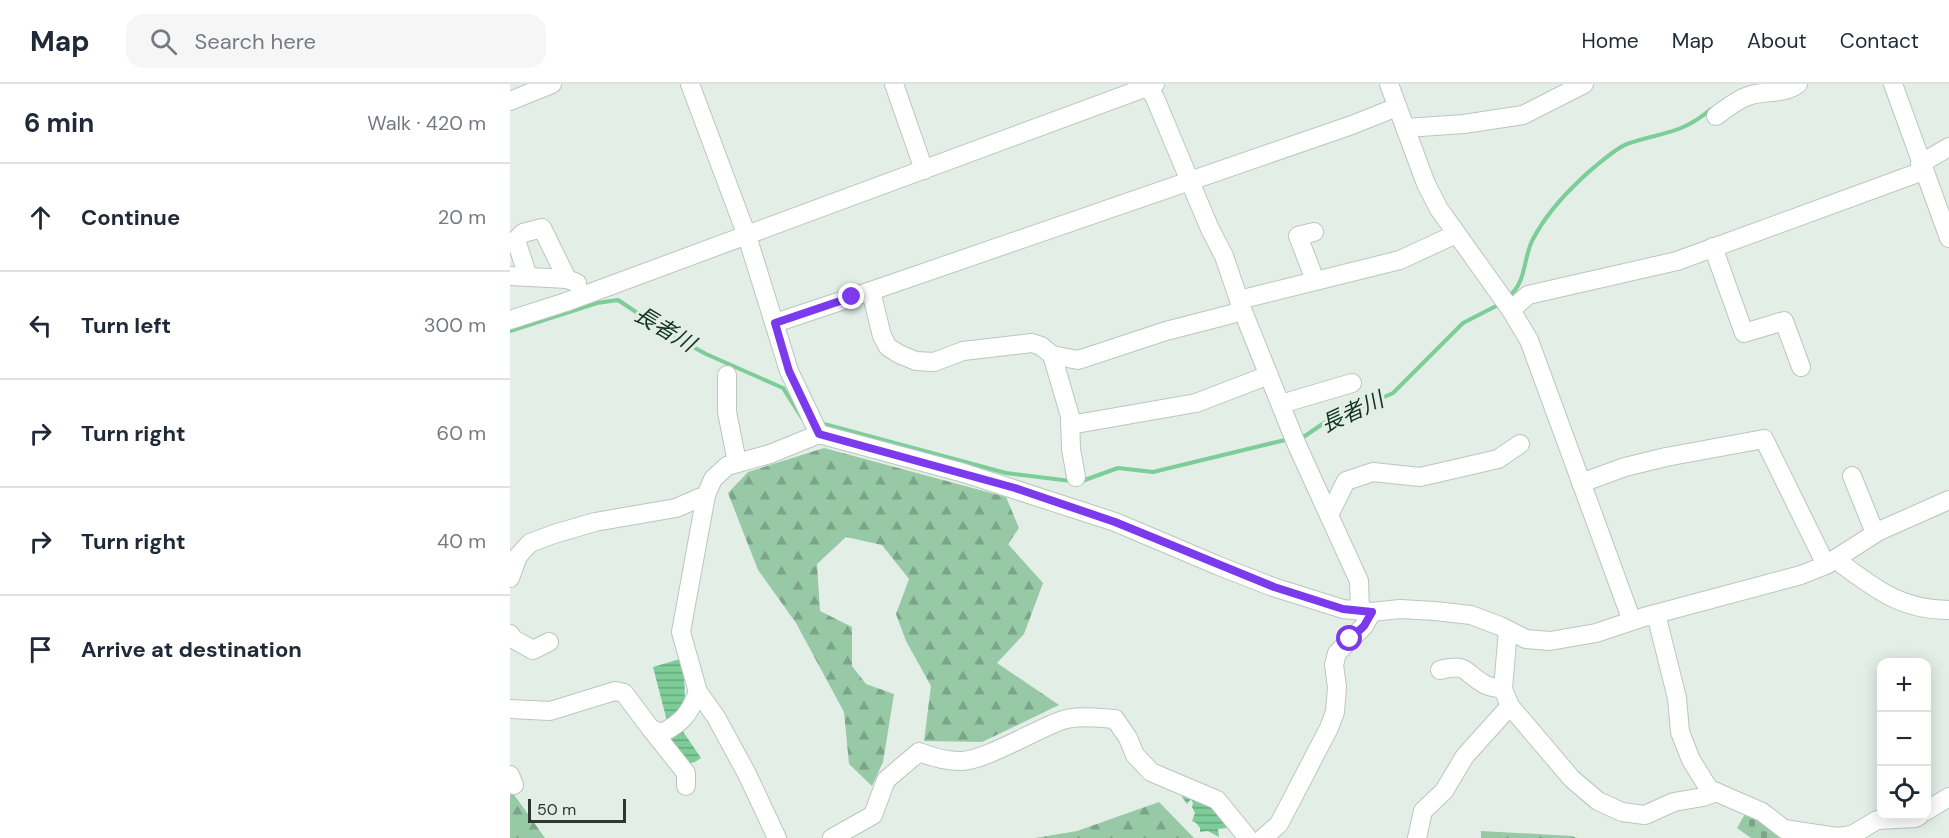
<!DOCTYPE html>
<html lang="en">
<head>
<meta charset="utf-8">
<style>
  :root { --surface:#fff; --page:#f6f6f7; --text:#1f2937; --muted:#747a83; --line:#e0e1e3 }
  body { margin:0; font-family:"DM Sans","Noto Sans JP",sans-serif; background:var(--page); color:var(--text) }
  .controls { position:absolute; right:18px; bottom:18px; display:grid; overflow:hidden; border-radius:12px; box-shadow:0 3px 15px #0003 }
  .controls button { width:54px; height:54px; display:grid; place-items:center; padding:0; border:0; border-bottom:2px solid var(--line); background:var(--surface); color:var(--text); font:30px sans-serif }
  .scale { position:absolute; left:18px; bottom:15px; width:98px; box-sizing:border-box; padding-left:6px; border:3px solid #323633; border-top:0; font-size:16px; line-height:21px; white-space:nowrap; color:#323633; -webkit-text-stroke:4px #e3eee6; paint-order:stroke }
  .stop { position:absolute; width:18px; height:18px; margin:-14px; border:4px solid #7c3aed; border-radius:50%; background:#fff }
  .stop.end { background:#7c3aed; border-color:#fff; box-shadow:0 2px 6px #0008 }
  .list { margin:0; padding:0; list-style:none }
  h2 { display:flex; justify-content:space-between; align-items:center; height:78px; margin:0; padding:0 24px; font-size:26px }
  h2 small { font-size:20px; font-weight:400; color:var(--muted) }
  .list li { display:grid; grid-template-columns:39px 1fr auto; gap:18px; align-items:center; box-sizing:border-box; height:108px; padding:0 24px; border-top:2px solid var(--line) }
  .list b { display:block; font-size:22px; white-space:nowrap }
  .list em { font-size:20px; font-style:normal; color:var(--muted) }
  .icon { flex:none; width:33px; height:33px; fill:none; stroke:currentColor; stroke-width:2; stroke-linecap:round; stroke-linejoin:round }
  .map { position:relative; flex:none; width:1439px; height:754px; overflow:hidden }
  header { display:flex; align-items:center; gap:36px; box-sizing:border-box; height:84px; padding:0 30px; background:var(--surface); border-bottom:2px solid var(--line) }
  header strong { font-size:28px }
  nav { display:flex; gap:33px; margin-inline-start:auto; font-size:21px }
  .search { width:420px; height:54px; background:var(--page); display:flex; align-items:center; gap:15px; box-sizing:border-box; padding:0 21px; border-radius:18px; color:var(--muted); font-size:22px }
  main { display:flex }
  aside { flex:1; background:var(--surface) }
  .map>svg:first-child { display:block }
</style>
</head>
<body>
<header>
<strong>Map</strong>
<div class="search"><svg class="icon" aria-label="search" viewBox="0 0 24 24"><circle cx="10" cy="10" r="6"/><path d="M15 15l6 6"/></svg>Search here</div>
<nav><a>Home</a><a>Map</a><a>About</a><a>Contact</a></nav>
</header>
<main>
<aside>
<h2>6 min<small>Walk · 420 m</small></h2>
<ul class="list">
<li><svg class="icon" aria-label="ahead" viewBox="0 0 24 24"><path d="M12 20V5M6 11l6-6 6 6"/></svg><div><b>Continue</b></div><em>20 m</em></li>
<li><svg class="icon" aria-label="left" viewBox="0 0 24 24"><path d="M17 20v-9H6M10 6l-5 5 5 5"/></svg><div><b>Turn left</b></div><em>300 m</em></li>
<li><svg class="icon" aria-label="right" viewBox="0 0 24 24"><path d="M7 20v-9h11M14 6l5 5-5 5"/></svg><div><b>Turn right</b></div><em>60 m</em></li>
<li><svg class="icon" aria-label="right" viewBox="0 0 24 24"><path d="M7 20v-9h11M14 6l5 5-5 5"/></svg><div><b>Turn right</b></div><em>40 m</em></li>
<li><svg class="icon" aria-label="arrive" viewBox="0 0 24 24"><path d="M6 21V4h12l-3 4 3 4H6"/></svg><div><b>Arrive at destination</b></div></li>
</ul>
</aside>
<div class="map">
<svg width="1439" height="754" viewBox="0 0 1439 754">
  <defs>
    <pattern id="forest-firs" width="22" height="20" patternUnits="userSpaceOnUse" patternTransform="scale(1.5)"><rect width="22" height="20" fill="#97c9a6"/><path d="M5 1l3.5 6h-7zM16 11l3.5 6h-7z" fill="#7ca488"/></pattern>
    <pattern id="cemetery-stones" width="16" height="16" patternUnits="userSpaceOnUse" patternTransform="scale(1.5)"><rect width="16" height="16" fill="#97c9a6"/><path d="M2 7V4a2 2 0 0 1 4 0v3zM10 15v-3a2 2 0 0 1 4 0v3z" fill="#7ca488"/></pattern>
    <pattern id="water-rules" width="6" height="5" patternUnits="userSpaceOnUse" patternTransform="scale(1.5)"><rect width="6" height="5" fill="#7ccd98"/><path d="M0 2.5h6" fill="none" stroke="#66a77d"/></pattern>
  </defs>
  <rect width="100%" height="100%" fill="#e3eee6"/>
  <!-- forest -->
  <g fill="url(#forest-firs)">
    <path d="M 314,364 L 496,413 L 509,444 L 498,460 L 533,499 L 514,550 L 487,579 L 549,621 L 472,658 L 414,657 L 421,602 L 396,557 L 386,530 L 399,495 L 372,461 L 336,453 L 307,480 L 310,527 L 342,543 L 342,582 L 356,600 L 384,610 L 373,678 L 362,702 L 339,680 L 334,628 L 286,539 L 248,486 L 218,409 L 238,388 Z"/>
    <path d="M 0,705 L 35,754 L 0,754 Z"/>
    <path d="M 649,718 L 684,754 L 525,754 L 567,747 Z"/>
    <path d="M 971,747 L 1062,752 L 1067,754 L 971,754 Z"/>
  </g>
  <!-- cemetery -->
  <path fill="url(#cemetery-stones)" d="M 1235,730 L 1249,734 L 1272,754 L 1241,754 L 1227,744 Z"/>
  <!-- water -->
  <g fill="url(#water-rules)">
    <path d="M 170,575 L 174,585 L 175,620 L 157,637 L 143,583 Z"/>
    <path d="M 172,646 L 191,674 L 185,678 L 179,679 L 162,662 L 158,651 Z"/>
    <path d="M 673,709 L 705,721 L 724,747 L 720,747 L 717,744 L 708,745 L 709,753 L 698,747 L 690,748 L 690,744 L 686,739 L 682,737 L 685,729 L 682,723 L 683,719 L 681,715 L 677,720 L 672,713 Z"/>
  </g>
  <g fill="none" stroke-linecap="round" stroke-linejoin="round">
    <!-- stream -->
    <g stroke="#7ccd98" stroke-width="4">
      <path d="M 998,213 C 1017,199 1013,173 1023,155 C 1034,134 1052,113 1069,97 C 1078,88 1106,64 1117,60 C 1151,48 1171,51 1201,25"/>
      <path d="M 0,247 L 87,219 L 108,216 L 159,250 L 196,270 L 273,304 L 292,334"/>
      <path d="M 314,340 L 496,389 L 561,397"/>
      <path d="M 789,352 L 795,352 L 824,332 L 859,320 L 883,309 L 953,239 L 990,220"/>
      <path d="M 572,397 L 608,384 L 643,388 L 779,355"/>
    </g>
    <!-- minor casing -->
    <g stroke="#bbc6be" stroke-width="20">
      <g id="minor">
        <path d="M 180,0 L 237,152 L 279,287 L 309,350"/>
        <path d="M 384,0 L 414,86"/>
        <path d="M 636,0 L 645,14 L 700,145 L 714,172 L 732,225 L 786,359 L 849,497 L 850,527"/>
        <path d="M 879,0 L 916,100 L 929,125 L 1001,226 L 1019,256 L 1122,537"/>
        <path d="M 1383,0 L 1439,154"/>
        <path d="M 0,17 L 42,0"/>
        <path d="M 1206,32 C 1216,25 1226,16 1238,12 C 1255,6 1272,11 1288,0"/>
        <path d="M 895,44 L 954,40 L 1013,31 L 1074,0"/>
        <path d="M 1410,80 L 1439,63"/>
        <path d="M 804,148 L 788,152 L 805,196"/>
        <path d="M 1203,163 L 1234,249 L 1274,237 L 1291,283"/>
        <path d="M 0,192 L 57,195 L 67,199"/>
        <path d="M 18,193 L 6,156 L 13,149 L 32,144 L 57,195"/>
        <path d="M 361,207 L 842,41 L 887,23"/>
        <path d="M 729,216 L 890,176 L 946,150"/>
        <path d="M 1001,226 L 1018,211 L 1167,177 L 1413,87"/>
        <path d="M 0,236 L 56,218 L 645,0"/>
        <path d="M 265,239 L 361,207 L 372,252 L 378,263 L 389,270 L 406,277 L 424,278 L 453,267 L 522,259 L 531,262 L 542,271 L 568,276 L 656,247 L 722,230 L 732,225"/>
        <path d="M 542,271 L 560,332 L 561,365 L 566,393"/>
        <path d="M 217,291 L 217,328 L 227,378"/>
        <path d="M 771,320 L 842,299"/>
        <path d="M 560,341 L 686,319 L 759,291"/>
        <path d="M 1342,392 L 1365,449"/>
        <path d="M 1071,399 L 1115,383 L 1156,373 L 1254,355 L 1316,481"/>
        <path d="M 196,411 L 171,548 L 188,608 L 206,633 L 237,690 L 267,754"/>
        <path d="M 819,431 L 836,397 L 863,388 L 910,393 L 988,375 L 1010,360"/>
        <path d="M 1325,475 C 1363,503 1389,526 1439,526"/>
        <path d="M 0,494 L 8,472 L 20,459 L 44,450 L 85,438 L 166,424 L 196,411 L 203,395 L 217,382 L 260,370 L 309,350 L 454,389 L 605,438 L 709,482 L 763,503 L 833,525 L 862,528 L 890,525 L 925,527 L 961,531 L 990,542 L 1016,555 L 1040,557 L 1086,549 L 1134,533 L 1291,491 L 1316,481 L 1369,447 L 1439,416"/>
        <path d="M 1146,530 L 1167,614 L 1170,648 L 1181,676 L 1199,705 L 1252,728 L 1274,745 L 1327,753 L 1342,751 L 1367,736 L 1405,734 L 1409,732"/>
        <path d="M 998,546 L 993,605 L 1000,622 L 1062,695 L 1088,717 L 1112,728 L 1135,731 L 1164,718 L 1193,713 L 1206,708"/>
        <path d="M 0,550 L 3,555 L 23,566 L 39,558"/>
        <path d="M 930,586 C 959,579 953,588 974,600 C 979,603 987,604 993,605"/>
        <path d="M 0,625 L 40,627 L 105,607 L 114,609 L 141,645 L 152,649 C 173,638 179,630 188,608"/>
        <path d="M 141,645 L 176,689 L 176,702"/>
        <path d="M 0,691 L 4,701"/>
        <path d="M 1416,727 L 1439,713"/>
        <path d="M 322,754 L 363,731 L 376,696 L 409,668 C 422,673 436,677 450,677 C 473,678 528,644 553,636 C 569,631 589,634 605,635 L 618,654 L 625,671 L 641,688 L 707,716 L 738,754"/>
        <path d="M 753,754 L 769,740 L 819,644 L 825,628 L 827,603 L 824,581 L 827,569 L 854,542 L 862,528"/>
        <path d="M 907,754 L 913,727 L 934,707 L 955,672 L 1000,622"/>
      </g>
    </g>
    <!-- minor -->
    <use href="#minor" stroke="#fff" stroke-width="18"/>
  </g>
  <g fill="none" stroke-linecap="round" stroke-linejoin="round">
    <!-- route -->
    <path stroke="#7c3aed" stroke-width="8" d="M 342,213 L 265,239 L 279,287 L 309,350 L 505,404 L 605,438 L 764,503 L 833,525 L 862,528 L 854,542 L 840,555"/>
  </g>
  <g text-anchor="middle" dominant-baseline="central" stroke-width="6" stroke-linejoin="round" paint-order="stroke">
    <!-- water labels -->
    <g font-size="22" font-style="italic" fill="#11341f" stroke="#e3eee6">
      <text transform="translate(155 245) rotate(31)">長者川</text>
      <text transform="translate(842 328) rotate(-25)">長者川</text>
    </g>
  </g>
</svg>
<div class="controls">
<button>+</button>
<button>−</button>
<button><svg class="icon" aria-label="locate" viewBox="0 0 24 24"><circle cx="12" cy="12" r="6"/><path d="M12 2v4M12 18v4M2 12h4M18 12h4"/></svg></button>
</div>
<div class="scale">50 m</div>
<div class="stop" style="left:840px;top:555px"></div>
<div class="stop end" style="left:342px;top:213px"></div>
</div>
</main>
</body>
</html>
